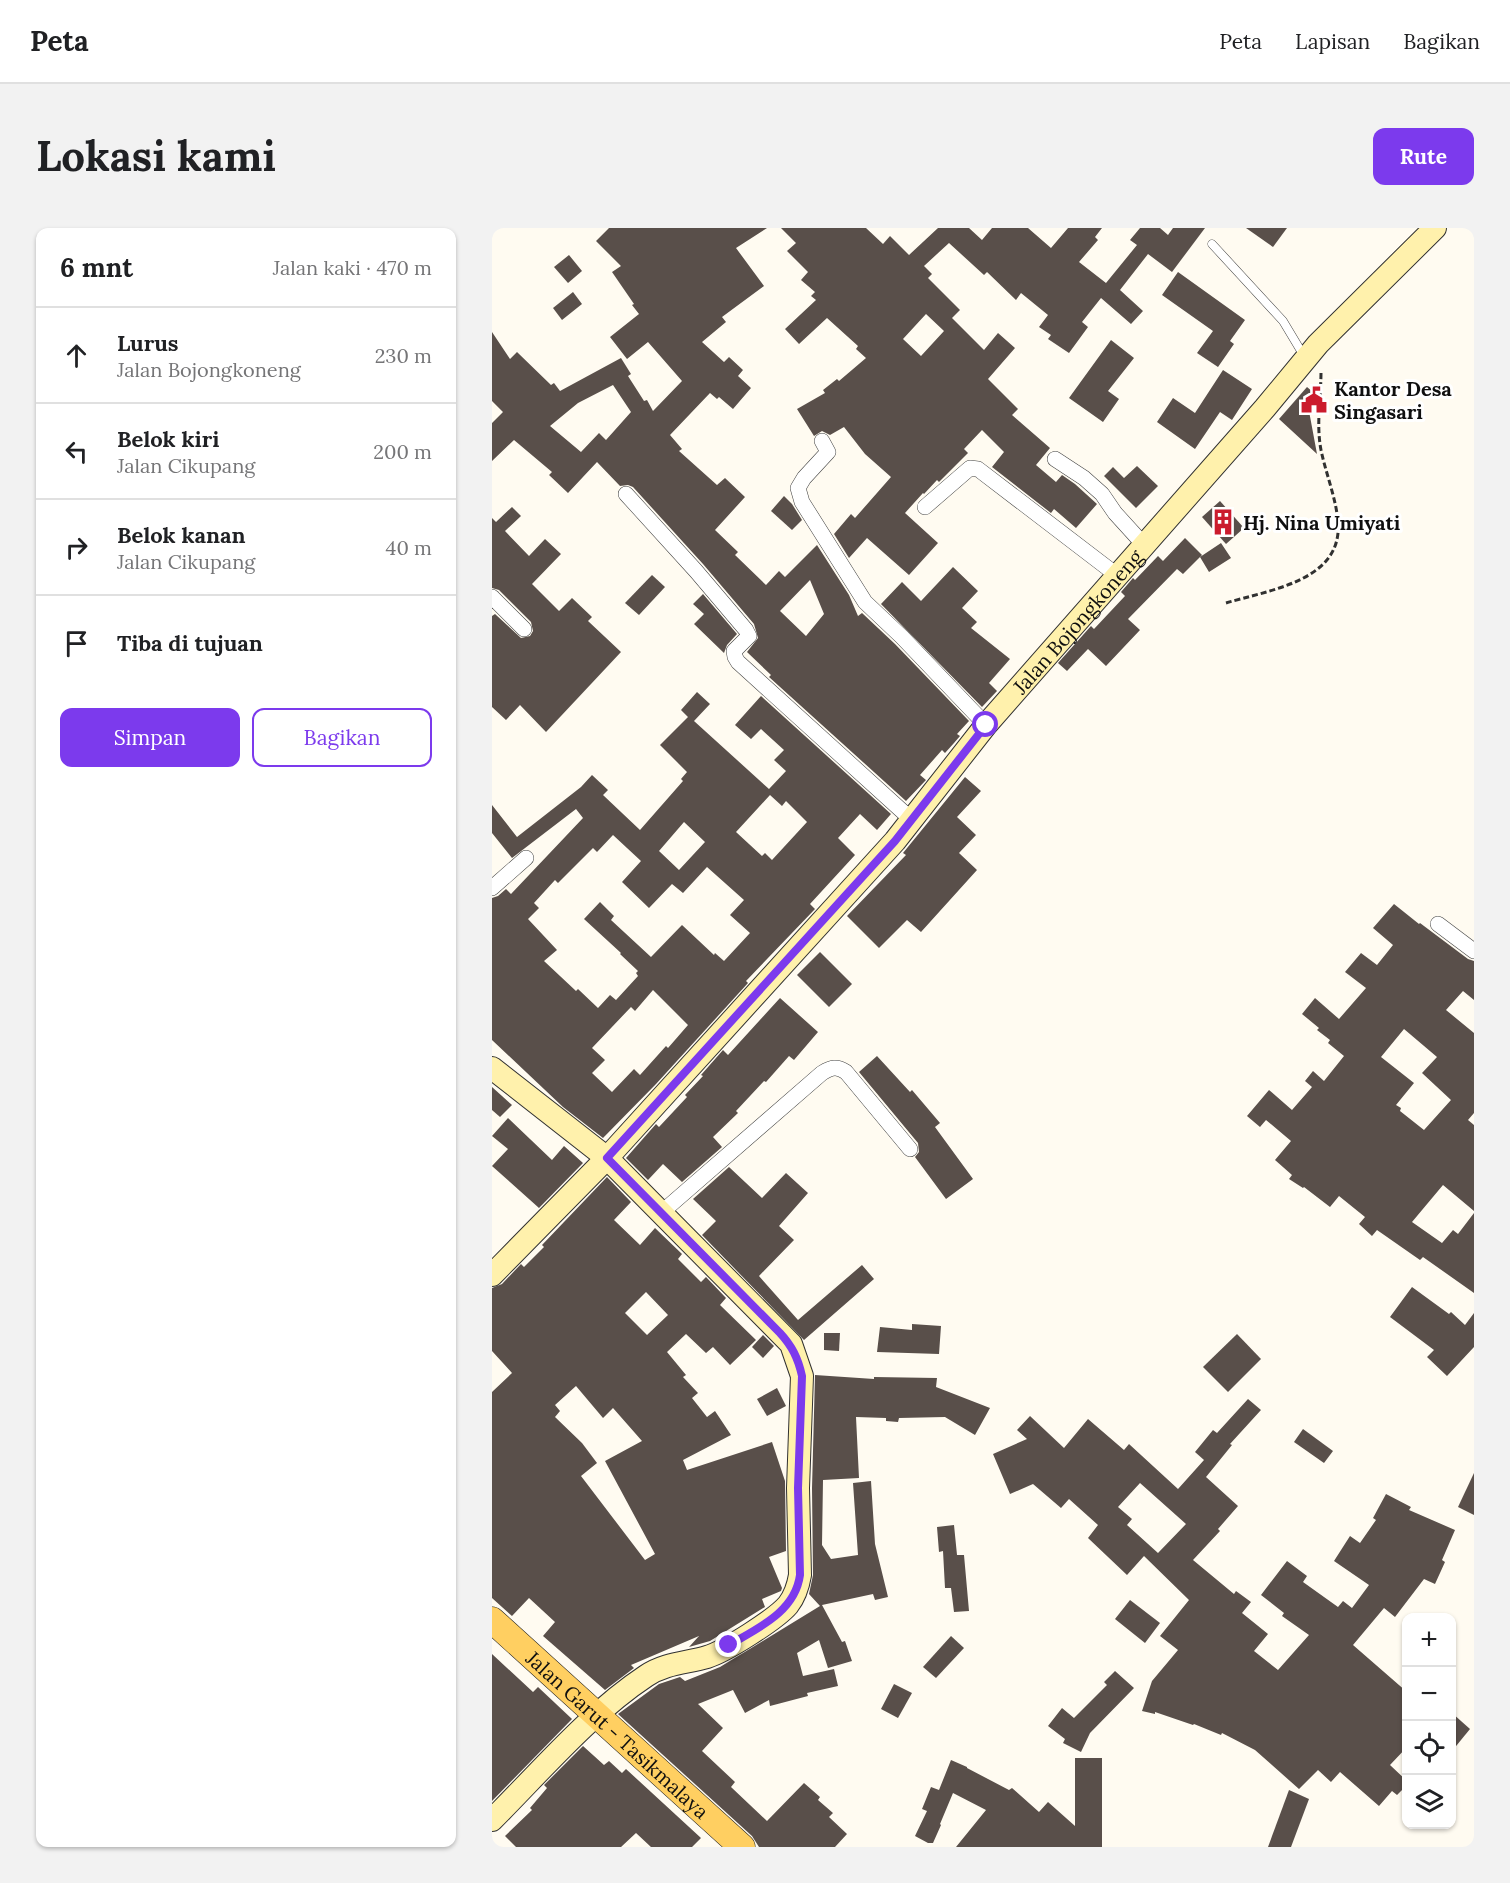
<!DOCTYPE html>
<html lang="id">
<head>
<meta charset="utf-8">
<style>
  :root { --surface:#fff; --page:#f2f2f2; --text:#202124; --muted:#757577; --line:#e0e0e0; --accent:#7c3aed }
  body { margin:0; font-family:Lora,serif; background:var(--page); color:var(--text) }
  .controls { position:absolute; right:18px; bottom:18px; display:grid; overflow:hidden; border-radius:12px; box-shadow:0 2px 4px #0004 }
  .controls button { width:54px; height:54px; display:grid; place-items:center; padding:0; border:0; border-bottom:2px solid var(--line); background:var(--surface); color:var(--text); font:30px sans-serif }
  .stop { position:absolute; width:18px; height:18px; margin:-14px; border:4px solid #7c3aed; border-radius:50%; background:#fff }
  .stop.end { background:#7c3aed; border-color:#fff; box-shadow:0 2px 6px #0008 }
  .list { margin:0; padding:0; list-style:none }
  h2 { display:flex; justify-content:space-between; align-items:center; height:78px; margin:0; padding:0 24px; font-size:26px }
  h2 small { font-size:20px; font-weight:400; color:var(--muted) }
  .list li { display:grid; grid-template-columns:39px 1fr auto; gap:18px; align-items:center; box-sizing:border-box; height:96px; padding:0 24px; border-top:2px solid var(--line) }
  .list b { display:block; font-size:22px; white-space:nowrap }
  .list p { margin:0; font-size:20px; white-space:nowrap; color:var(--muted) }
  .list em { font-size:20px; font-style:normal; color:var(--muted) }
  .actions { display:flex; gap:12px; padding:18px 24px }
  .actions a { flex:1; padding:14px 0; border:2px solid var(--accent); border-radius:12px; text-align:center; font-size:21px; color:var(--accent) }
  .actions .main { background:var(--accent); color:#fff }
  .icon { flex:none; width:33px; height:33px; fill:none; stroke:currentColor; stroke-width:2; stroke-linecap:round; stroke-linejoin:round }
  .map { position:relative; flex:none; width:982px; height:1619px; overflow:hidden; border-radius:12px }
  header { display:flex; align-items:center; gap:36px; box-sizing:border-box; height:84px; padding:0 30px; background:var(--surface); border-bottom:2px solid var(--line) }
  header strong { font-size:28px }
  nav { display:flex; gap:33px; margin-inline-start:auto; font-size:21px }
  .intro { display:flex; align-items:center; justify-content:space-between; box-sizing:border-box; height:144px; padding:0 36px }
  h1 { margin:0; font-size:42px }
  .button { padding:15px 27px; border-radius:12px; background:var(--accent); color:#fff; font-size:21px; font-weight:700 }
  main { display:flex; gap:36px; padding:0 36px }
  aside { flex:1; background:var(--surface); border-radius:12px; box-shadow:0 2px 4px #0004 }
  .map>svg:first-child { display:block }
</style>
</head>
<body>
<header>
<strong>Peta</strong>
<nav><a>Peta</a><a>Lapisan</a><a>Bagikan</a></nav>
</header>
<div class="intro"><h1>Lokasi kami</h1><a class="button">Rute</a></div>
<main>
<aside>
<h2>6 mnt<small>Jalan kaki · 470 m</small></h2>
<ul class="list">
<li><svg class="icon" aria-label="ahead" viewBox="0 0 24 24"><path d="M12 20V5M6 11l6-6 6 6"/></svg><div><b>Lurus</b><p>Jalan Bojongkoneng</p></div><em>230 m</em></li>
<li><svg class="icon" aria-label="left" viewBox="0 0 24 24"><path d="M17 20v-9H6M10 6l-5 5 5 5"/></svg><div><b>Belok kiri</b><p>Jalan Cikupang</p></div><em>200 m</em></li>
<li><svg class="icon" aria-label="right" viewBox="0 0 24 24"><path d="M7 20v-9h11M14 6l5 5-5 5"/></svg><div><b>Belok kanan</b><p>Jalan Cikupang</p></div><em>40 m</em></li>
<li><svg class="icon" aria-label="arrive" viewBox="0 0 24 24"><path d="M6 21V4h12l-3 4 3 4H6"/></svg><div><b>Tiba di tujuan</b></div></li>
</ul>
<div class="actions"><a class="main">Simpan</a><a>Bagikan</a></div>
</aside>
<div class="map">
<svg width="982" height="1619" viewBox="0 0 982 1619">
  <rect width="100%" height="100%" fill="#fffbf1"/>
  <!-- building -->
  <g fill="#594f4a" fill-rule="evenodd">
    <path d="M 117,0 L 275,0 L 244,20 L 272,58 L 230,89 L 234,94 L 210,114 L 232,134 L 237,129 L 251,142 L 246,148 L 259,160 L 241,181 L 227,169 L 225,171 L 218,165 L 178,207 L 190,221 L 187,223 L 225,257 L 233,250 L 253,269 L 223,302 L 246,324 L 243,327 L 274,357 L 287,343 L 293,349 L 325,317 L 357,367 L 366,388 L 370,385 L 403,416 L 477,493 L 465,506 L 468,508 L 462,515 L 453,525 L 450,522 L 428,547 L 434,552 L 414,573 L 277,449 L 279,447 L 255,424 L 266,410 L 262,396 L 211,336 L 141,259 L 136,257 L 128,258 L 105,234 L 76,265 L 57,247 L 60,244 L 22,212 L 0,233 L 0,195 L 11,184 L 0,173 L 0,104 L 18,131 L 25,124 L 59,157 L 62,155 L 68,163 L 129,130 L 139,146 L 136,148 L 152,173 L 155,172 L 161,183 L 190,153 L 156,114 L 135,131 L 118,109 L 147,86 L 140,77 L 142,76 L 120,44 L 129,38 L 104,13 ZM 121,157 L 139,184 L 114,212 L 107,205 L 89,224 L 58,198 L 86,175 ZM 318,352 L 332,386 L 314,408 L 288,383 Z"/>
    <path d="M 289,0 L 374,0 L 391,16 L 398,8 L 417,27 L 446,0 L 477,0 L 490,12 L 500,0 L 536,0 L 559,20 L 576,0 L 610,0 L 603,9 L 606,12 L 587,34 L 614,55 L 645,17 L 638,12 L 648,0 L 668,0 L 676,7 L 681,0 L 713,0 L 680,44 L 656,26 L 628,62 L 651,83 L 639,96 L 609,70 L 590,94 L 596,99 L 577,125 L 556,111 L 559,107 L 547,99 L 556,87 L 529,65 L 524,72 L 495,44 L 492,47 L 457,15 L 432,38 L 440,46 L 436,50 L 468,82 L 460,90 L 492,122 L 506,105 L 523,120 L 496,151 L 526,181 L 520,187 L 558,220 L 544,237 L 564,254 L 570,247 L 583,256 L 605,276 L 584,300 L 562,281 L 559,285 L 500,239 L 512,224 L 490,202 L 472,221 L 476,225 L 447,254 L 445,252 L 432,266 L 431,265 L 413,285 L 446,315 L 417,347 L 375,310 L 357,330 L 342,306 L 359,286 L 363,290 L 399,249 L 373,226 L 352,199 L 338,207 L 330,203 L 322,208 L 305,181 L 333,165 L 331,162 L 345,151 L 347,153 L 374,130 L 364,121 L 366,118 L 335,90 L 307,116 L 293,101 L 324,72 L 319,68 L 323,64 L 309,52 L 316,44 L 295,23 L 304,15 ZM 434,86 L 452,103 L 429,128 L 411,111 Z"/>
    <path d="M 754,0 L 795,0 L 781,19 Z"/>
    <path d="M 77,27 L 90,43 L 76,55 L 62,39 Z"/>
    <path d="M 686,44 L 753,92 L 738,113 L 742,116 L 726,139 L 705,125 L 721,103 L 670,67 Z"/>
    <path d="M 81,64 L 90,76 L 70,92 L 61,80 Z"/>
    <path d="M 619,112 L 642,130 L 616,163 L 627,171 L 611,194 L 577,170 Z"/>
    <path d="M 731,142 L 760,161 L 740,192 L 728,184 L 703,221 L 665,194 L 681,170 L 703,185 Z"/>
    <path d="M 815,159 L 828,170 L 817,183 L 825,226 L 787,191 Z"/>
    <path d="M 645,238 L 666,258 L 644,280 L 612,248 L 621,239 L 632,250 Z"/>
    <path d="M 292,268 L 300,276 L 310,292 L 300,302 L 279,283 Z"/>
    <path d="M 728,273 L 752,300 L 734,316 L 710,289 Z"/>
    <path d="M 20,279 L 29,288 L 13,303 L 37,328 L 53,311 L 69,326 L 40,356 L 67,383 L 80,370 L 100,389 L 96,393 L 129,424 L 54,504 L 28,477 L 14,492 L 0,479 L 0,388 L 3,386 L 29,410 L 38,408 L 41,403 L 39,394 L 7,362 L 0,360 L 0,290 L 4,294 Z"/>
    <path d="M 693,310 L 710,327 L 708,329 L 729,315 L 739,330 L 717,344 L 708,329 L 691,346 L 685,341 L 636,391 L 648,402 L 614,438 L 596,421 L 575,443 L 566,435 L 599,398 L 602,401 L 633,368 L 629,364 L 641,350 L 643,352 L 666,328 L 671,333 Z"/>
    <path d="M 461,339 L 486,363 L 470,380 L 485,394 L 479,400 L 518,431 L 497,455 L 505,463 L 490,479 L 389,376 L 410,354 L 429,373 Z"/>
    <path d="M 160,347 L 173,359 L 147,387 L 133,375 Z"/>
    <path d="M 211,366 L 245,406 L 235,417 L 232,425 L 202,396 L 212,386 L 201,376 Z"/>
    <path d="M 205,464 L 218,476 L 202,493 L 277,561 L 294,543 L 282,532 L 292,522 L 269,501 L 259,511 L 243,497 L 269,468 L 399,586 L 385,602 L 368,586 L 346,610 L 363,627 L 318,676 L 323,681 L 254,753 L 256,755 L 164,856 L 111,910 L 71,879 L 0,812 L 0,670 L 6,668 L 14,661 L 19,666 L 91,590 L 84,581 L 20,630 L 0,605 L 0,577 L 25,609 L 89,559 L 100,547 L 116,562 L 111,567 L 148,602 L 191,553 L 189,551 L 195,544 L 168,517 L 196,489 L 189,482 ZM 278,567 L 290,578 L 294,573 L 315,594 L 280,632 L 273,625 L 270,628 L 244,604 ZM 192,594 L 213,614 L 187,642 L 167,623 ZM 121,607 L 149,633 L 130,654 L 157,680 L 180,656 L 191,665 L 215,639 L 252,672 L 238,687 L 258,705 L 232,733 L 223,725 L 222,727 L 190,697 L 159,729 L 119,692 L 122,688 L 108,674 L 92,691 L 129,725 L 128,726 L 146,743 L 144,745 L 146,748 L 124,772 L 118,767 L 106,780 L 86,761 L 84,763 L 52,733 L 65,722 L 36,691 L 47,680 L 42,675 L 63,652 L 66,655 L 101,620 L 105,624 ZM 161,762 L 196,797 L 176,820 L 174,818 L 148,847 L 142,841 L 120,864 L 100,845 L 113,832 L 100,820 L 139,779 L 143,783 Z"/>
    <path d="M 473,549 L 489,563 L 465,589 L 484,607 L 467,625 L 485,642 L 429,704 L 415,692 L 387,720 L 355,688 L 414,627 L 411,625 Z"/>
    <path d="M 902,676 L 927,696 L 928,695 L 976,731 L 982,733 L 982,772 L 971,763 L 954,782 L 982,805 L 982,885 L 976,892 L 982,897 L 982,983 L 951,957 L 920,994 L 950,1015 L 961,1002 L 966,1006 L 982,985 L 982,1065 L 931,1029 L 928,1032 L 885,1002 L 880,1008 L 867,996 L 873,989 L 847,968 L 838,979 L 812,959 L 811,960 L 797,951 L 800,947 L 783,932 L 799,913 L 774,892 L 768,899 L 755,888 L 777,862 L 800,882 L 820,859 L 813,853 L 821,843 L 832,853 L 852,828 L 836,815 L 838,812 L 825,802 L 827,800 L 810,786 L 823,770 L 847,791 L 874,760 L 853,744 L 869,725 L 885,737 L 901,717 L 881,700 ZM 912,801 L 945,829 L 930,845 L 959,872 L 932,902 L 908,883 L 909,880 L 904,877 L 922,855 L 889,829 Z"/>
    <path d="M 328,724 L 360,756 L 337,779 L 305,747 Z"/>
    <path d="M 288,770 L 326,804 L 302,832 L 297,828 L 274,854 L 272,853 L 244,883 L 246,885 L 221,909 L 230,919 L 190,954 L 171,936 L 156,952 L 134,930 L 164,896 L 167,899 L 195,869 L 193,867 L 211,848 L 209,847 L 231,822 L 236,827 Z"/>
    <path d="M 385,828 L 418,864 L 420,862 L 448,895 L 443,899 L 481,951 L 454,971 L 423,929 L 427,924 L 426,915 L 367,844 Z"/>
    <path d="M 0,859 L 20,877 L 8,889 L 0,882 Z"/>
    <path d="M 16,890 L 60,932 L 72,918 L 91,935 L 47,980 L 0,938 L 16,921 L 0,908 Z"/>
    <path d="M 237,939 L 270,970 L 294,945 L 316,965 L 287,998 L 302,1012 L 267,1048 L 306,1092 L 370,1037 L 382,1051 L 312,1112 L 210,1007 L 224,993 L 201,971 Z"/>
    <path d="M 115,949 L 139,974 L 122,992 L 148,1017 L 163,1000 L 190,1026 L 186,1031 L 209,1054 L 214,1049 L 234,1070 L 228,1077 L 264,1112 L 238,1137 L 221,1119 L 214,1125 L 194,1106 L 175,1124 L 194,1147 L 191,1149 L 206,1165 L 200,1170 L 215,1189 L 223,1183 L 239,1207 L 191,1232 L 195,1242 L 280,1214 L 293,1253 L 294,1323 L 277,1329 L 290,1360 L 289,1363 L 270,1371 L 273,1379 L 218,1413 L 197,1419 L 207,1408 L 139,1437 L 142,1440 L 113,1462 L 51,1408 L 63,1394 L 37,1370 L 20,1388 L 0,1370 L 0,1164 L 20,1145 L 0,1123 L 0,1060 L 10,1056 L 29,1036 L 32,1039 L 52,1019 L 50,1017 ZM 154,1064 L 176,1087 L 155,1107 L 133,1085 ZM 84,1158 L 111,1190 L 121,1180 L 150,1213 L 113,1233 L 163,1326 L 153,1332 L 89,1248 L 105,1235 L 90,1215 L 63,1189 L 68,1183 L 63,1177 Z"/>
    <path d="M 920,1059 L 957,1086 L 959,1084 L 973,1097 L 982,1085 L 982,1119 L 955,1148 L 935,1129 L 942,1122 L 898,1089 Z"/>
    <path d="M 420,1096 L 449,1098 L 447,1126 L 385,1124 L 388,1099 L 420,1102 Z"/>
    <path d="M 332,1105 L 348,1105 L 347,1123 L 332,1122 Z"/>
    <path d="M 745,1106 L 769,1131 L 736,1164 L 711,1139 Z"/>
    <path d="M 271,1107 L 282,1118 L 271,1130 L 260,1119 Z"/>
    <path d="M 323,1147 L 382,1151 L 382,1149 L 445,1150 L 444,1159 L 498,1180 L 483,1207 L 453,1189 L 407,1190 L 406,1194 L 394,1193 L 394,1190 L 364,1189 L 367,1250 L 331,1252 L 330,1317 L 339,1331 L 366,1327 L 361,1255 L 379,1253 L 383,1316 L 396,1369 L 383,1372 L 381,1366 L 330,1377 L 350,1414 L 353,1413 L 360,1433 L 336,1440 L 327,1412 L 305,1425 L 311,1448 L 342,1441 L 346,1458 L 315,1465 L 316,1468 L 278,1478 L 277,1472 L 253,1485 L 241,1462 L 206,1476 L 231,1500 L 210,1523 L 243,1554 L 239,1559 L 275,1593 L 312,1555 L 328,1569 L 326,1572 L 341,1585 L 337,1589 L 355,1606 L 343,1619 L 267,1619 L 260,1608 L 126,1486 L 167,1456 L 188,1449 L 193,1453 L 228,1439 L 328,1378 L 317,1366 L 321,1347 L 320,1260 Z"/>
    <path d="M 285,1160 L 294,1178 L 275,1188 L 265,1171 Z"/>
    <path d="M 756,1171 L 769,1182 L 738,1216 L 740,1217 L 714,1249 L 746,1278 L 726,1301 L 728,1303 L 701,1332 L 742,1366 L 744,1363 L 759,1374 L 750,1385 L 776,1406 L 762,1423 L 786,1442 L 817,1407 L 790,1388 L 792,1385 L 769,1367 L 795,1333 L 815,1348 L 811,1354 L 846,1379 L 851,1373 L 860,1380 L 877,1357 L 842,1333 L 858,1308 L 868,1315 L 884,1292 L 881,1290 L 894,1266 L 919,1279 L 917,1282 L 963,1302 L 950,1332 L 953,1334 L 943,1356 L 932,1351 L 903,1389 L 892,1380 L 861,1417 L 915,1464 L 915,1519 L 898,1537 L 915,1553 L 915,1557 L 905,1567 L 900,1563 L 887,1578 L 848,1544 L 839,1554 L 826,1542 L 807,1561 L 763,1522 L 730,1505 L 729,1507 L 702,1496 L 701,1497 L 663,1484 L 663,1486 L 650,1483 L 660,1453 L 686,1422 L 668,1408 L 697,1372 L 652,1328 L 635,1347 L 596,1310 L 606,1297 L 577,1271 L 569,1280 L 541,1256 L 518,1266 L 501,1226 L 535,1211 L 525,1202 L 538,1188 L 572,1220 L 596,1191 L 632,1222 L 637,1216 L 686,1261 L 712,1232 L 703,1224 L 721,1202 L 725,1205 ZM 648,1255 L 694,1296 L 666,1325 L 635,1297 L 640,1291 L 626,1279 Z"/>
    <path d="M 811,1201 L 841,1223 L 832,1235 L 802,1214 Z"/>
    <path d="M 982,1245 L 982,1287 L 966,1279 Z"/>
    <path d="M 462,1297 L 465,1327 L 472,1327 L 477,1383 L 462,1384 L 459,1360 L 453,1360 L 451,1323 L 447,1324 L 445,1299 Z"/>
    <path d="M 638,1372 L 668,1395 L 653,1415 L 623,1391 Z"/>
    <path d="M 459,1408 L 472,1420 L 444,1450 L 431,1439 Z"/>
    <path d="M 0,1426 L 41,1464 L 46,1459 L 80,1491 L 0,1573 Z"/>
    <path d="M 623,1443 L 642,1460 L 598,1505 L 589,1524 L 571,1515 L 573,1511 L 556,1498 L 570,1480 L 582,1490 L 615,1457 L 612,1454 Z"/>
    <path d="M 402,1456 L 420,1465 L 406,1490 L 389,1481 Z"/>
    <path d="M 960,1485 L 978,1501 L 960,1523 Z"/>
    <path d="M 91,1518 L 112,1537 L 117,1533 L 130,1545 L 134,1541 L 209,1610 L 200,1619 L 159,1619 L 144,1605 L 129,1619 L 24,1619 L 13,1608 L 40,1582 L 38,1580 L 55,1560 L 52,1557 Z"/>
    <path d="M 583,1530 L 610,1530 L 610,1619 L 464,1619 L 494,1582 L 461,1565 L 448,1596 L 449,1597 L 441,1615 L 436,1615 L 423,1608 L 435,1583 L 430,1581 L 439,1559 L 447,1562 L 459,1532 L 475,1539 L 475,1540 L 517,1562 L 520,1560 L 547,1584 L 556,1574 L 583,1598 Z"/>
    <path d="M 797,1562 L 817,1571 L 799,1619 L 776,1619 Z"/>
  </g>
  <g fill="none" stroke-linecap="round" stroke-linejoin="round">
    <!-- service casing -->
    <g stroke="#424242" stroke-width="9">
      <path id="service" d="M 720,16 L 791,93 L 812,128"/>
    </g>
    <!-- minor casing -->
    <g stroke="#424242" stroke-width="16">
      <g id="minor">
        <path d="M 330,213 L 336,224 L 312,250 L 306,260 L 310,274 L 373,374 L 410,409 L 494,497"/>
        <path d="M 563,231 L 592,250 L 610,266 L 623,285 L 653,318"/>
        <path d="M 134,266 L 204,343 L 254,402 L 257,408 L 242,423 L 243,429 L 246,434 L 420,592"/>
        <path d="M 433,279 L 478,240 L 486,241 L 626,348"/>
        <path d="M 0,369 L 32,401"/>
        <path d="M 0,660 L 34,630"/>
        <path d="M 946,696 L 982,723"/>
        <path d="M 169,985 L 330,845 C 340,839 345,838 354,844 L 418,921"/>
      </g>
    </g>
    <!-- secondary casing -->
    <g stroke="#313131" stroke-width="24">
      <g id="secondary">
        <path d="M 0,840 L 115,930 L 299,1116 L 310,1148 L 306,1260 L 308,1347 C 306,1359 303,1368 296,1377 C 284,1391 234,1423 215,1429 C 195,1435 173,1435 154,1448 C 98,1485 48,1544 0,1592"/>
        <path id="s1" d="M 0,1047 L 115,930 L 403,613 L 494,497 L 773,180 L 826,116 L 943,0"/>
      </g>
    </g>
    <!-- primary casing -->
    <g stroke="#202020" stroke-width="27">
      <g id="primary">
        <path id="s2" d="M 0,1392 L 250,1619"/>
      </g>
    </g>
    <!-- path -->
    <path stroke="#313131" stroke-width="3" stroke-dasharray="6 3" stroke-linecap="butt" d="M 734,375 C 777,362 851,353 846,294 C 844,270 834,246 829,222 C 824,196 829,170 829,144"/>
    <!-- service -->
    <use href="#service" stroke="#fff" stroke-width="8"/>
    <!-- minor -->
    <use href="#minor" stroke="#fff" stroke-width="15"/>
    <!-- secondary -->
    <use href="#secondary" stroke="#fff1ac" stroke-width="22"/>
    <!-- primary -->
    <use href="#primary" stroke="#ffcf61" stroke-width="26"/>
  </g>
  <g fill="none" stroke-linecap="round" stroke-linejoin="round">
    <!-- route -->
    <path stroke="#7c3aed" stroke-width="8" d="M 237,1417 C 266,1400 303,1384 308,1347 L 306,1260 L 310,1148 C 306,1130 300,1118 288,1105 L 115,930 L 403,613 L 494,497"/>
  </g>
  <!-- icons -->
  <defs>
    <g id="civic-bare" transform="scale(2.07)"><path d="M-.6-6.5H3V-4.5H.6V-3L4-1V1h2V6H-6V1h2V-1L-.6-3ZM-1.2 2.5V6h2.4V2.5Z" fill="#cb1b2d" stroke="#fff" stroke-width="2.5" paint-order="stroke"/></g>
    <g id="building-bare" transform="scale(2.07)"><path d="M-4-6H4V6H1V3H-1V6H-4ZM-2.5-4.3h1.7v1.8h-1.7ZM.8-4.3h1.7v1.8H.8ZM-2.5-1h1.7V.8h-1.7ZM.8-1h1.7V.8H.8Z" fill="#cb1b2d" stroke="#fff" stroke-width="2.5" paint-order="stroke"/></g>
  </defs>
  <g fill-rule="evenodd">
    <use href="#civic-bare" x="822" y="172"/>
    <use href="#building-bare" x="731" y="294"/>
  </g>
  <g text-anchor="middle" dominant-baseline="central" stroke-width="6" stroke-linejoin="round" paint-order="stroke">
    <!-- poi labels -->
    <g font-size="20" font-weight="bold" fill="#0f0f0f" stroke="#fff" text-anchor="start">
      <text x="842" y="160">Kantor Desa<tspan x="842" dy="23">Singasari</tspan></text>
      <text x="751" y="294">Hj. Nina Umiyati</text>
    </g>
    <!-- street labels -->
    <g font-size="20" fill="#0f0f0f" stroke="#fff">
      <text stroke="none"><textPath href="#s1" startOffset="878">Jalan Bojongkoneng</textPath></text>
      <text stroke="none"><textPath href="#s2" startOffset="170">Jalan Garut - Tasikmalaya</textPath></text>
    </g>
  </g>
</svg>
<div class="controls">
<button>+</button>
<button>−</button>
<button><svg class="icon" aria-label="locate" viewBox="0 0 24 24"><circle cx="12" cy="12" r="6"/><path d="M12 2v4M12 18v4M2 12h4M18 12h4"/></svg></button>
<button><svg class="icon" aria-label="layers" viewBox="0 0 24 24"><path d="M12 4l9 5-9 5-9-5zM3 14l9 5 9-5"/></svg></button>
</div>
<div class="stop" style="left:494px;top:497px"></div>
<div class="stop end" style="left:237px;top:1417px"></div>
</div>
</main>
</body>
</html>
